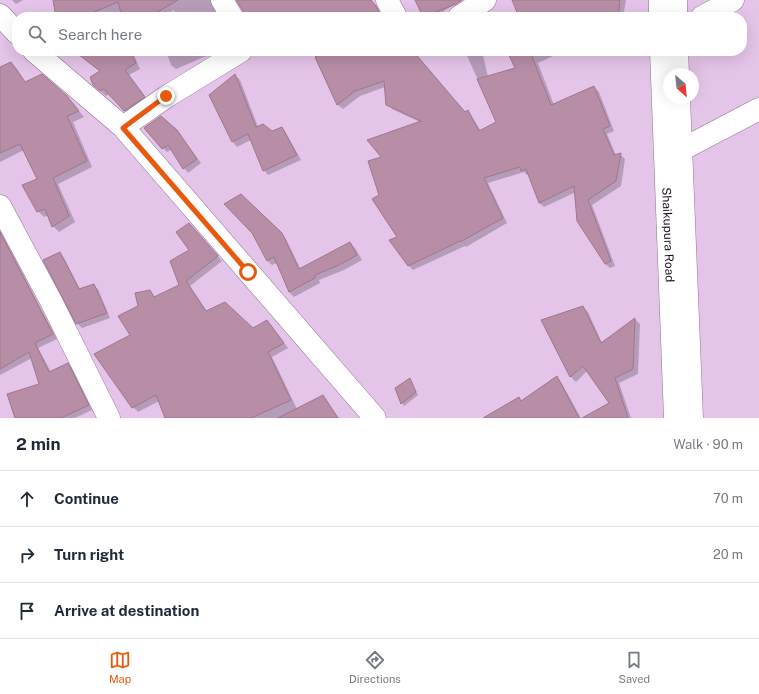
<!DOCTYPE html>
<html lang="en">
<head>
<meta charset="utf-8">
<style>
  :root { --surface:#fff; --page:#f2f2f3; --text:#1f2937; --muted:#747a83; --line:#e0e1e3; --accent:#ea580c }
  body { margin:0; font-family:"Public Sans",sans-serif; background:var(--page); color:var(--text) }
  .compass { position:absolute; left:663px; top:68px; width:36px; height:36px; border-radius:50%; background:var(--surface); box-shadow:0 4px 16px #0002; rotate:153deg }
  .stop { position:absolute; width:12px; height:12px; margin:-9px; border:3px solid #ea580c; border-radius:50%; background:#fff }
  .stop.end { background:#ea580c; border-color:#fff; box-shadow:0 1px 4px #0008 }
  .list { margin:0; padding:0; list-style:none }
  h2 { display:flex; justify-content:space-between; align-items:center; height:52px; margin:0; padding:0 16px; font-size:17px }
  h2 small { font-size:13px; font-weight:400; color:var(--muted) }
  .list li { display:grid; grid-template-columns:26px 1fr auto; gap:12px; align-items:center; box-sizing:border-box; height:56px; padding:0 16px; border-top:1px solid var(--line) }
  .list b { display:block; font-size:15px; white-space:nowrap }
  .list em { font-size:13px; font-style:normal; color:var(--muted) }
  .icon { flex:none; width:22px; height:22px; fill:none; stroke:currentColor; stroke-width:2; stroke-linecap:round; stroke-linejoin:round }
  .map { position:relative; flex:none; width:759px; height:418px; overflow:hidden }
  .search { position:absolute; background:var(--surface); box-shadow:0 4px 16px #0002; left:12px; right:12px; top:12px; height:44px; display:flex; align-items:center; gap:10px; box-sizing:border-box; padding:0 14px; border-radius:16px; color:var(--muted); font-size:15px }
  .sheet { height:220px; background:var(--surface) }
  nav { display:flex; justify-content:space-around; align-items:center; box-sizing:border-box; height:56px; border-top:1px solid var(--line); background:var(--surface); font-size:11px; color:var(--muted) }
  nav a { display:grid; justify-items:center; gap:2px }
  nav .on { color:var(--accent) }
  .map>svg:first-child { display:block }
</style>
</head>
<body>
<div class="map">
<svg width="759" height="418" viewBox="0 0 759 418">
  <rect width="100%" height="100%" fill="#e4c4e8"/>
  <!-- shadow -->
  <g fill="#0003">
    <path d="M 12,0 L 23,0 L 16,4 Z"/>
    <path d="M 54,0 L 216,0 L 214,5 L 219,17 L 177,17 L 174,10 L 162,17 L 57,17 Z"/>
    <path d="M 416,0 L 462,0 L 444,11 L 445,14 L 438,17 L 424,17 Z"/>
    <path d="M 513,0 L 626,0 L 623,17 L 520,17 Z"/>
    <path d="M 74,51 L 132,51 L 140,69 L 129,75 L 149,102 L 129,115 L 110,94 L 106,96 L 99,90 L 101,72 Z"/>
    <path d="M 166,51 L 227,51 L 204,57 L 176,69 L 171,65 Z"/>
    <path d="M 328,51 L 413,51 L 465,113 L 468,112 L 472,117 L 481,131 L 497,123 L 465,51 L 482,51 L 488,77 L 516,69 L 508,51 L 564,51 L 538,63 L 554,105 L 594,87 L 599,92 L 614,131 L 607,134 L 616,155 L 620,154 L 625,159 L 621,186 L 592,205 L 615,266 L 610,268 L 605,264 L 576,192 L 544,207 L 539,203 L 529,174 L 527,175 L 524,172 L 488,183 L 507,223 L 466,247 L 465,246 L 413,270 L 408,265 L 399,238 L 380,196 L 382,157 L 420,122 L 392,109 L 387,104 L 385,87 L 360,96 L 343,109 L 338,105 L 316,57 Z"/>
    <path d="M 11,63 L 17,69 L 26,83 L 67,97 L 84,117 L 73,122 L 92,167 L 58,184 L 75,222 L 59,232 L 53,226 L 49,215 L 44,217 L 38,211 L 39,180 L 24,150 L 0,162 L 0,68 Z"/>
    <path d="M 235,75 L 240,80 L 258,127 L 272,132 L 282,128 L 286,133 L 301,160 L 268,175 L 264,170 L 251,140 L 237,147 L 233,142 L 210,96 Z"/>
    <path d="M 181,136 L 201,163 L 188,173 L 184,168 L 172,149 L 167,152 L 163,148 Z"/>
    <path d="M 194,229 L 222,261 L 190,286 L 207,312 L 253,329 L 267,321 L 288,348 L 272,357 L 297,409 L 323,397 L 339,418 L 174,418 L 159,401 L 138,412 L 133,407 L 132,336 L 139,307 L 150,291 L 156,298 L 180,285 L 190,250 Z"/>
    <path d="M 0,230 L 57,339 L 38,348 L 51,372 L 67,364 L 72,368 L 92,410 L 75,418 L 16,418 L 40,385 L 32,358 L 0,375 Z"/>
    <path d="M 281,233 L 286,239 L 301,270 L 350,243 L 355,248 L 362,260 L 344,270 L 319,280 L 320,283 L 294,297 L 289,292 L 277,263 L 272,265 L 267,260 Z"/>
    <path d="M 60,253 L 64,258 L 80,289 L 93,285 L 98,289 L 110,318 L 82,328 L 77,323 Z"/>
    <path d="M 583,307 L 588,312 L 602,343 L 635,319 L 640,324 L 638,374 L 619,383 L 631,418 L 584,418 L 610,404 L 587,371 L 576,382 L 571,377 L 543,321 Z"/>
    <path d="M 556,377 L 561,382 L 581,418 L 485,418 L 519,399 L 522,401 Z"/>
    <path d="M 410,379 L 418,395 L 404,406 L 396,389 Z"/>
  </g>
  <!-- building -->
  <g fill="#b78ea6" stroke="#9e768e">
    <path d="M 53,0 L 178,0 L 149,17 L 122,17 L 118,2 L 82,17 L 56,17 Z"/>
    <path d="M 236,0 L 371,0 L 376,6 L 382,17 L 244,17 L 243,11 Z"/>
    <path d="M 415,0 L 462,0 L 456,4 L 423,17 Z"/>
    <path d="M 512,0 L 620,0 L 618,17 L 519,17 Z"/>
    <path d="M 74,51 L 130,51 L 136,63 L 125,70 L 145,97 L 124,111 L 104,89 L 100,91 L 93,85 L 90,77 L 100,71 Z"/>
    <path d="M 328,51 L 413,51 L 465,112 L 468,110 L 479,131 L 496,122 L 477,79 L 515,68 L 507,51 L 530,51 L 551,105 L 594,86 L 610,126 L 603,129 L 614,155 L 621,153 L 616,181 L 588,200 L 611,261 L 605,264 L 577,221 L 574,186 L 539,203 L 526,169 L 521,171 L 520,167 L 484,178 L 503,218 L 460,242 L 460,241 L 408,266 L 389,240 L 397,237 L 372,199 L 379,195 L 368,161 L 381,157 L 367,140 L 421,121 L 386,105 L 384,81 L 355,91 L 337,105 L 315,57 Z"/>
    <path d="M 11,62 L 25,82 L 42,74 L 67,96 L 79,111 L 67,116 L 87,161 L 53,178 L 69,216 L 52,227 L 45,209 L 37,212 L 22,185 L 37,179 L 20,144 L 0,153 L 0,67 Z"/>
    <path d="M 235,74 L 256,127 L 263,124 L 272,131 L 282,127 L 297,155 L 263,171 L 248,134 L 232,142 L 209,95 Z"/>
    <path d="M 161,116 L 177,130 L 197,159 L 183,169 L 168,145 L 162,149 L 144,128 Z"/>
    <path d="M 241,194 L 282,233 L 299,269 L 350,242 L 357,255 L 339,265 L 315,275 L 315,278 L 289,292 L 274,257 L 267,261 L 252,233 L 224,204 Z"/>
    <path d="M 189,223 L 218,256 L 186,281 L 206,311 L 225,302 L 253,328 L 267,320 L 284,343 L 268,352 L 291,400 L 251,418 L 165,418 L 156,395 L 132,408 L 94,354 L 130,335 L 118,316 L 138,306 L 135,293 L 150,290 L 154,297 L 179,285 L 170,261 L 189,250 L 176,232 Z"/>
    <path d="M 0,232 L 53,334 L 35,343 L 49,372 L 68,363 L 89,405 L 61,418 L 15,418 L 7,394 L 39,384 L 29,352 L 0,369 Z"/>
    <path d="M 60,252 L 79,289 L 94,284 L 107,313 L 76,324 L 43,260 Z"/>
    <path d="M 583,306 L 601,343 L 635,318 L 633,369 L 615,378 L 628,418 L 582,418 L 609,403 L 583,366 L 570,377 L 541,320 Z"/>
    <path d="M 557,376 L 579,418 L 483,418 L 519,397 L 521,401 Z"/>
    <path d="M 410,378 L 416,392 L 401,404 L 395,388 Z"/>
    <path d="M 323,395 L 338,418 L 278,418 Z"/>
  </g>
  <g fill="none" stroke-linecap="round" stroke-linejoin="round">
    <!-- minor casing -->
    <g stroke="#907293" stroke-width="23">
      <g id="minor">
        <path d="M 222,0 L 232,17"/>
        <path d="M 387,0 L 396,17"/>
        <path d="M 0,15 L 17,33"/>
        <path d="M 459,17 L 485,0"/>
        <path d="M 702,17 L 733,0"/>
        <path d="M 34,51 L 123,127 L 375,418"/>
        <path d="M 123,127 L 166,97 L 241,51"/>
        <path d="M 681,150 L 759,109"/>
        <path d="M 0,206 L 51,301 L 109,418"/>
      </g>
    </g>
    <!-- major casing -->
    <g stroke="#907293" stroke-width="23">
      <g id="major">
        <path d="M 660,0 L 660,17"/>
        <path d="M 676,0 L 676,17"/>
        <path id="s1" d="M 661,51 L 675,418"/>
        <path d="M 677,51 L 678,74"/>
        <path d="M 679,98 L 692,418"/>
      </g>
    </g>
    <!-- minor -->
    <use href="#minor" stroke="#fff" stroke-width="22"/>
    <!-- major -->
    <use href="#major" stroke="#fff" stroke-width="22"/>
  </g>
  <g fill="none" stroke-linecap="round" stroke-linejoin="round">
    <!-- route -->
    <path stroke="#ea580c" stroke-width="5" d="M 166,96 L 123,128 L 248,272"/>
  </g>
  <g text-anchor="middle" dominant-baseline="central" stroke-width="3" stroke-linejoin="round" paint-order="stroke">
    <!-- street labels -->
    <g font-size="12" fill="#1c101d" stroke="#fbebfd">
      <text stroke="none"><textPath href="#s1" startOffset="184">Shaikupura Road</textPath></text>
    </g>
  </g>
</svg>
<svg class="compass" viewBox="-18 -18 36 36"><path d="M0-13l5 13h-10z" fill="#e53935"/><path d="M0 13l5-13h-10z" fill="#747a83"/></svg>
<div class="stop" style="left:248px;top:272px"></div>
<div class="stop end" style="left:166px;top:96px"></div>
<div class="search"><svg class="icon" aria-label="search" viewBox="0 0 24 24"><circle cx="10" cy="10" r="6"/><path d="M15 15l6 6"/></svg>Search here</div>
</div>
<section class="sheet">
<h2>2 min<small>Walk · 90 m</small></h2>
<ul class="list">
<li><svg class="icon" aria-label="ahead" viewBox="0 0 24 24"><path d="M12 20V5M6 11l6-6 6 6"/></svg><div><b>Continue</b></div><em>70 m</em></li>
<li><svg class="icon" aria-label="right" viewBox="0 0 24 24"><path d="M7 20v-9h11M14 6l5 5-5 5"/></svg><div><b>Turn right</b></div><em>20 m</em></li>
<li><svg class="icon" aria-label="arrive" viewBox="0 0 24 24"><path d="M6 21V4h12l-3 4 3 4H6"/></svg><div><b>Arrive at destination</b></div></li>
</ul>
</section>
<nav>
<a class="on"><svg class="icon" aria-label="map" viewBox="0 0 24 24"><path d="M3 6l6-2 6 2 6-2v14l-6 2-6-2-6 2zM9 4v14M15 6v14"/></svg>Map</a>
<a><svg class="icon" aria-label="directions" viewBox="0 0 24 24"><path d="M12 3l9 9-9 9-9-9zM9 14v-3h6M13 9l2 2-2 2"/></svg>Directions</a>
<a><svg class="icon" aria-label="saved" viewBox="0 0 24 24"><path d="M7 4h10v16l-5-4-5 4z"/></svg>Saved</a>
</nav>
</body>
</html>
